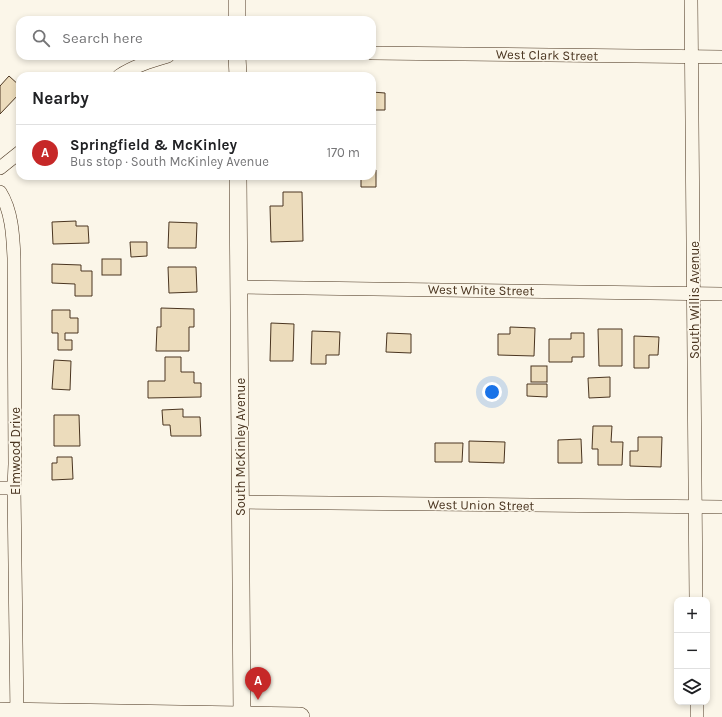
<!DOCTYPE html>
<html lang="en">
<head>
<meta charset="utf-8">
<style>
  :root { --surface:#fff; --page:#f6f6f6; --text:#202124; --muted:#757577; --line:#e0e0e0; --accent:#c62828 }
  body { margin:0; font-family:Karla,sans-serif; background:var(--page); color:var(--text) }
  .controls { position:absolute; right:12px; bottom:12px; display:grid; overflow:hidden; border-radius:8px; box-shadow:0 2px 6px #0003 }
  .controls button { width:36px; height:36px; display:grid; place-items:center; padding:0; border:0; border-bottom:1px solid var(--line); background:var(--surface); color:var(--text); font:20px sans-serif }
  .you { position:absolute; left:492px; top:392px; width:14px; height:14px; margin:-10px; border:3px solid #fff; border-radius:50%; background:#1a73e8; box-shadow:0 0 0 6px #1a73e833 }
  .badge { display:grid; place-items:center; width:26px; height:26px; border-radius:50%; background:var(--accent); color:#fff; font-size:13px; font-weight:700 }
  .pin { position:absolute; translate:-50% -33px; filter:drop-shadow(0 1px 2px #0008) }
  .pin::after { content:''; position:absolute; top:21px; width:14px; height:12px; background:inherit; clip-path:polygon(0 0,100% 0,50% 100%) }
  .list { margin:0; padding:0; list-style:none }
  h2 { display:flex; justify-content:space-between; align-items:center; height:52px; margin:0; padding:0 16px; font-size:17px }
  h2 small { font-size:13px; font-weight:400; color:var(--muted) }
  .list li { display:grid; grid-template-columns:26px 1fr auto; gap:12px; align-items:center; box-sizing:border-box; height:56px; padding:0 16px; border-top:1px solid var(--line) }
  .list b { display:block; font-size:15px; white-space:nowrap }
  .list p { margin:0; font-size:13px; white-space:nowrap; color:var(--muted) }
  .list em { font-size:13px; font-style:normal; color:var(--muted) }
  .icon { flex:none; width:22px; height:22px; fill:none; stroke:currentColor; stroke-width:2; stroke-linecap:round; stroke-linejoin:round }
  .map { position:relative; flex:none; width:722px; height:717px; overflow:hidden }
  .search { position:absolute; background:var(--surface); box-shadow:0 2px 6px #0003; left:16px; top:16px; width:360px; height:44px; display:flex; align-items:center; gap:10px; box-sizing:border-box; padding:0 14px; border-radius:12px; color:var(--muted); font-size:15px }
  .panel { position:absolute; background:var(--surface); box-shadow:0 2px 6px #0003; left:16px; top:72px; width:360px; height:108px; border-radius:12px }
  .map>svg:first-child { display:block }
</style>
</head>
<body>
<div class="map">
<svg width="722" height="717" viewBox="0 0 722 717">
  <rect width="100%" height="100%" fill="#fbf6e9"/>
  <!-- building -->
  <g fill="#ecdcbc" stroke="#4a3520">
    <path d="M 9,76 L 20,86 L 20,93 L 0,114 L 0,86 Z"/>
    <path d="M 372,92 L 385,93 L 385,110 L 372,110 Z"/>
    <path d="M 372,170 L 376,170 L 376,187 L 361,187 L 361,176 L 372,176 Z"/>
    <path d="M 283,192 L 302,192 L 303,241 L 271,242 L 270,206 L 283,206 Z"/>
    <path d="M 76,221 L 76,226 L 88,226 L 89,243 L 53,244 L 52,222 Z"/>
    <path d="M 169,222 L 197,223 L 196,248 L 168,248 Z"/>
    <path d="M 130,242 L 147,242 L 147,256 L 131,257 Z"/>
    <rect x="102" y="259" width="19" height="16"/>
    <path d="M 52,264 L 81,265 L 81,271 L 92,271 L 92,296 L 75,296 L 75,284 L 52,283 Z"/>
    <path d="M 168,267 L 196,267 L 197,292 L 169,293 Z"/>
    <path d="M 161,308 L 194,309 L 194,327 L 189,327 L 189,351 L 156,351 L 157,327 L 161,327 Z"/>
    <path d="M 52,310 L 70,310 L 70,318 L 78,318 L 78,333 L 65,333 L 65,340 L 72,340 L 72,350 L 58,350 L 58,333 L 52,333 Z"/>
    <path d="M 271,323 L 294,324 L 293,361 L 270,361 Z"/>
    <path d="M 510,327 L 535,328 L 534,356 L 498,355 L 498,334 L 510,334 Z"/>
    <path d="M 598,329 L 622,329 L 622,366 L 599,366 Z"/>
    <path d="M 312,331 L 340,332 L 339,355 L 326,355 L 326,364 L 311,364 Z"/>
    <path d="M 387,333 L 411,334 L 411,353 L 386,352 Z"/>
    <path d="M 571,333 L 584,333 L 584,357 L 572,357 L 572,362 L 549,362 L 549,339 L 571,339 Z"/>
    <path d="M 634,336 L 659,337 L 658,355 L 649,355 L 649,368 L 634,368 Z"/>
    <path d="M 165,357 L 181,357 L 181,372 L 194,372 L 194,383 L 201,383 L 201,397 L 148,398 L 148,381 L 165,381 Z"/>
    <path d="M 54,360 L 71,361 L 70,390 L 52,389 Z"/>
    <rect x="531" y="366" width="16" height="16"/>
    <path d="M 610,377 L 610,397 L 589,398 L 588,378 Z"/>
    <path d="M 527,384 L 547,384 L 547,397 L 527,396 Z"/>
    <path d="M 183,409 L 183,417 L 200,417 L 201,436 L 171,436 L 170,425 L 163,425 L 162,410 Z"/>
    <path d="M 54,415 L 79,415 L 80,446 L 54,446 Z"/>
    <path d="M 593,426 L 612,426 L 611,442 L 623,442 L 622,465 L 598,465 L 598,449 L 592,449 Z"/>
    <path d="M 638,437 L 662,437 L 661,467 L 630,466 L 630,451 L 638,451 Z"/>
    <path d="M 581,439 L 582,463 L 558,463 L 558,440 Z"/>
    <path d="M 469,441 L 505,442 L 504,463 L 469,462 Z"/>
    <path d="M 435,443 L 463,443 L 462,462 L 435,462 Z"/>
    <path d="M 57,457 L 72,457 L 73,479 L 52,480 L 52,463 L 57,463 Z"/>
  </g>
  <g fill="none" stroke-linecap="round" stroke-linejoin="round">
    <!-- minor casing -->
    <g stroke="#4a3520" stroke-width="14">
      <g id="minor">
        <path d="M 691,0 L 696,600"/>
        <path d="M 372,53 L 722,57"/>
        <path d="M 119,76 C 134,66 151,61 168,56"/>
        <path d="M 0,168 L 20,152"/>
        <path d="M 0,192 C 12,211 13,236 14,258 L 15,464 L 14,488 L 17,717"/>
        <path d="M 239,287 L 722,294"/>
        <path d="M 0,488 L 14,488"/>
        <path d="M 241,502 L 722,507"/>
        <path d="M 697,702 L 697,717"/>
      </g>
    </g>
    <!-- tertiary casing -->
    <g stroke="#4a3520" stroke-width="18">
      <g id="tertiary">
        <path d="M 237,0 L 237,20"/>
        <path d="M 237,56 L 238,76"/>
        <path d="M 238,176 L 242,716"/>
      </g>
    </g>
    <!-- secondary casing -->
    <g stroke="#4a3520" stroke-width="20">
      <path id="secondary" d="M 0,712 L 300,717"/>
    </g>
    <!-- minor -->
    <use href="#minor" stroke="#fbf6e9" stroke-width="13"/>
    <!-- tertiary -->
    <use href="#tertiary" stroke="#fbf6e9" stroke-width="17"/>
    <!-- secondary -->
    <use href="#secondary" stroke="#fbf6e9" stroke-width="19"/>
  </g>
  <g text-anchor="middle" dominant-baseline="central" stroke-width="3" stroke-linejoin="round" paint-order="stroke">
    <!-- street labels -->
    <g font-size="13" fill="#4a3520" stroke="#fbf6e9">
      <text transform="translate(547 55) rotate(1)">West Clark Street</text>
      <text transform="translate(481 290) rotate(1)">West White Street</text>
      <text transform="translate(694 300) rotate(-90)">South Willis Avenue</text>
      <text transform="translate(240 447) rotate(-90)">South McKinley Avenue</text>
      <text transform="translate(15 451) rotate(-90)">Elmwood Drive</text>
      <text transform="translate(481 505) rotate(1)">West Union Street</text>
    </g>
  </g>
</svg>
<div class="controls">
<button>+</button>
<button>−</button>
<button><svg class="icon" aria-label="layers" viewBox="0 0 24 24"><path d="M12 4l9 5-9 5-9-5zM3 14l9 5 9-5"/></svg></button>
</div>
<div class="you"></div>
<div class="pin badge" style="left:258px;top:700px">A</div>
<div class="search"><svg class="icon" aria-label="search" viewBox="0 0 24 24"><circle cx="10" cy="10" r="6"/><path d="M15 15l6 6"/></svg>Search here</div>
<section class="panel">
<h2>Nearby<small></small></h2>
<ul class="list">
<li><span class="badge">A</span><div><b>Springfield &amp; McKinley</b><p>Bus stop · South McKinley Avenue</p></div><em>170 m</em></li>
</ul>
</section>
</div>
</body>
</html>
